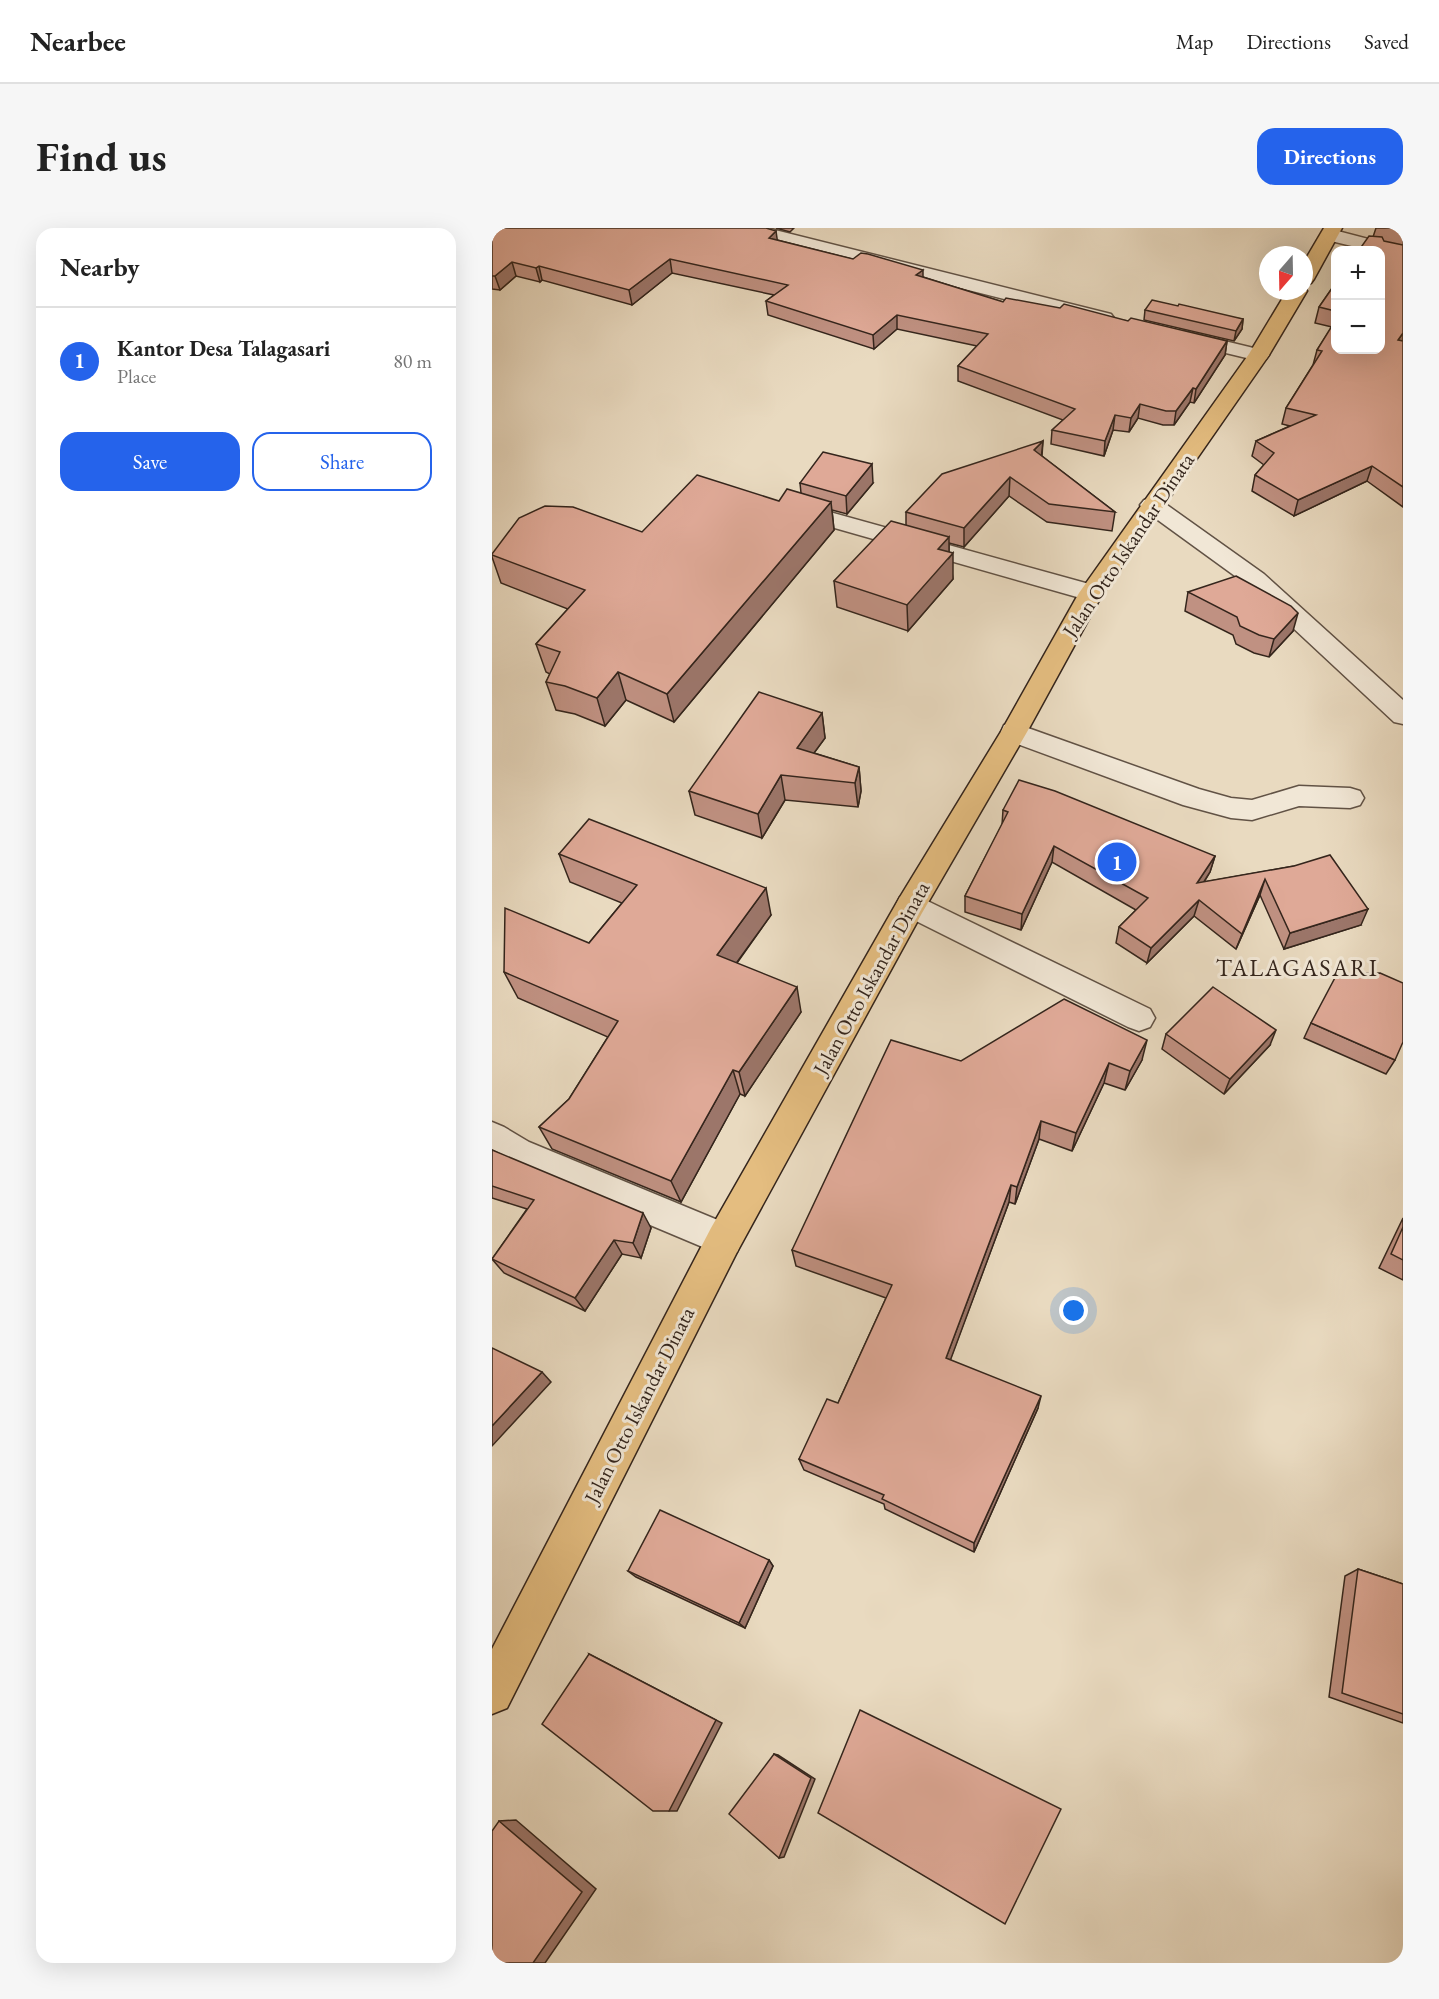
<!DOCTYPE html>
<html lang="en">
<head>
<meta charset="utf-8">
<style>
  :root { --surface:#fff; --page:#f6f6f6; --text:#222; --muted:#767676; --line:#e0e0e0; --accent:#2563eb }
  body { margin:0; font-family:"EB Garamond",serif; background:var(--page); color:var(--text) }
  .controls { position:absolute; right:18px; top:18px; display:grid; overflow:hidden; border-radius:12px; box-shadow:0 6px 24px #0002 }
  .controls button { width:54px; height:54px; display:grid; place-items:center; padding:0; border:0; border-bottom:2px solid var(--line); background:var(--surface); color:var(--text); font:30px sans-serif }
  .compass { position:absolute; left:767px; top:18px; width:54px; height:54px; border-radius:50%; background:var(--surface); box-shadow:0 6px 24px #0002; rotate:200deg }
  .you { position:absolute; left:582px; top:1083px; width:21px; height:21px; margin:-15px; border:4px solid #fff; border-radius:50%; background:#1a73e8; box-shadow:0 0 0 9px #1a73e833 }
  .badge { display:grid; place-items:center; width:39px; height:39px; border-radius:50%; background:var(--accent); color:#fff; font-size:20px; font-weight:700 }
  .pin { position:absolute; translate:-50% -50%; border:3px solid #fff; box-shadow:0 2px 6px #0006 }
  .list { margin:0; padding:0; list-style:none }
  h2 { display:flex; justify-content:space-between; align-items:center; height:78px; margin:0; padding:0 24px; font-size:26px }
  h2 small { font-size:20px; font-weight:400; color:var(--muted) }
  .list li { display:grid; grid-template-columns:39px 1fr auto; gap:18px; align-items:center; box-sizing:border-box; height:108px; padding:0 24px; border-top:2px solid var(--line) }
  .list b { display:block; font-size:22px; white-space:nowrap }
  .list p { margin:0; font-size:20px; white-space:nowrap; color:var(--muted) }
  .list em { font-size:20px; font-style:normal; color:var(--muted) }
  .actions { display:flex; gap:12px; padding:18px 24px }
  .actions a { flex:1; padding:14px 0; border:2px solid var(--accent); border-radius:18px; text-align:center; font-size:21px; color:var(--accent) }
  .actions .main { background:var(--accent); color:#fff }
  .map { position:relative; flex:none; width:911px; height:1735px; overflow:hidden; border-radius:18px }
  header { display:flex; align-items:center; gap:36px; box-sizing:border-box; height:84px; padding:0 30px; background:var(--surface); border-bottom:2px solid var(--line) }
  header strong { font-size:28px }
  nav { display:flex; gap:33px; margin-inline-start:auto; font-size:21px }
  .intro { display:flex; align-items:center; justify-content:space-between; box-sizing:border-box; height:144px; padding:0 36px }
  h1 { margin:0; font-size:42px }
  .button { padding:15px 27px; border-radius:18px; background:var(--accent); color:#fff; font-size:21px; font-weight:700 }
  main { display:flex; gap:36px; padding:0 36px }
  aside { flex:1; background:var(--surface); border-radius:18px; box-shadow:0 6px 24px #0002 }
  .map>svg:first-child { display:block }
</style>
</head>
<body>
<header>
<strong>Nearbee</strong>
<nav><a>Map</a><a>Directions</a><a>Saved</a></nav>
</header>
<div class="intro"><h1>Find us</h1><a class="button">Directions</a></div>
<main>
<aside>
<h2>Nearby<small></small></h2>
<ul class="list">
<li><span class="badge">1</span><div><b>Kantor Desa Talagasari</b><p>Place</p></div><em>80 m</em></li>
</ul>
<div class="actions"><a class="main">Save</a><a>Share</a></div>
</aside>
<div class="map">
<svg width="911" height="1735" viewBox="0 0 911 1735">
  <rect width="100%" height="100%" fill="#e9dac0"/>
  <filter id="stains"><feTurbulence type="fractalNoise" baseFrequency=".00333" numOctaves="4"/><feColorMatrix values="0 0 0 0 .2 0 0 0 0 .09 0 0 0 0 .02 0 0 0 .5 -.17"/></filter>
  <radialGradient id="worn" r=".72"><stop offset=".6" stop-color="#630" stop-opacity="0"/><stop offset="1" stop-color="#630" stop-opacity=".3"/></radialGradient>
  <g fill="none" stroke-linecap="round" stroke-linejoin="round">
    <!-- minor casing -->
    <g stroke="#615245" stroke-width="3">
      <g id="minor">
        <path d="M 244,0 L 275,0 L 619,86 L 622,90 L 619,94 L 612,96 L 246,4 Z"/>
        <path d="M 838,1 L 911,20 L 911,32 L 888,26 L 888,22 L 876,22 L 831,11 L 829,7 L 831,3 Z"/>
        <path d="M 691,103 L 774,123 L 777,127 L 774,131 L 767,133 L 684,113 L 681,109 L 684,105 Z"/>
        <path d="M 660,270 L 668,272 L 772,346 L 911,472 L 911,496 L 902,494 L 754,356 L 652,282 L 648,277 L 652,272 Z"/>
        <path d="M 298,273 L 608,359 L 611,365 L 608,371 L 599,373 L 290,285 L 286,280 L 290,275 Z"/>
        <path d="M 522,495 L 707,561 L 739,570 L 760,572 L 807,558 L 858,560 L 868,563 L 872,570 L 868,577 L 858,580 L 807,578 L 760,592 L 739,590 L 691,577 L 512,511 L 509,504 L 512,497 Z"/>
        <path d="M 419,665 L 658,781 L 663,790 L 658,799 L 647,803 L 636,799 L 408,685 L 404,677 L 408,669 Z"/>
        <path d="M 0,894 L 12,899 L 37,914 L 245,1000 L 250,1012 L 245,1024 L 232,1028 L 13,936 L 0,927 Z"/>
      </g>
    </g>
    <!-- major casing -->
    <g stroke="#34251c" stroke-width="3">
      <g id="major">
        <path d="M 832,0 L 850,0 L 822,51 L 819,55 L 812,57 L 812,34 Z"/>
        <path d="M 812,59 L 815,63 L 777,127 L 610,367 L 535,504 L 430,685 L 245,1024 L 15,1480 L 0,1486 L 0,1421 L 219,1000 L 408,669 L 510,502 L 587,365 L 757,126 L 795,63 L 812,63 Z"/>
      </g>
    </g>
    <!-- minor -->
    <use href="#minor" fill="#f1e7d6" fill-rule="evenodd"/>
    <!-- major -->
    <use href="#major" fill="#e4bd80" fill-rule="evenodd"/>
  </g>
  <!-- wall -->
  <g fill="#c09182" stroke="#34251c" stroke-width="1.5">
    <path d="M 0,0 L 285,12 L 431,49 L 511,74 L 636,93 L 735,113 L 733,127 L 702,175 L 698,174 L 682,197 L 671,197 L 646,190 L 637,204 L 621,202 L 612,228 L 559,216 L 560,202 L 571,192 L 466,153 L 466,138 L 485,118 L 405,101 L 382,121 L 276,87 L 274,73 L 282,67 L 180,45 L 140,77 L 50,52 L 48,54 L 24,48 L 8,62 L 0,61 Z"/>
    <path d="M 284,0 L 302,0 L 298,4 Z"/>
    <path d="M 884,0 L 911,0 L 911,279 L 875,253 L 802,288 L 760,263 L 763,247 L 772,237 L 760,228 L 764,213 L 798,198 L 790,196 L 794,180 L 821,137 L 825,122 L 840,99 L 823,95 L 827,79 L 843,56 L 843,122 Z"/>
    <path d="M 653,82 L 751,91 L 750,101 L 742,113 L 652,92 Z"/>
    <path d="M 551,213 L 550,228 L 623,284 L 620,303 L 555,294 L 517,268 L 472,319 L 457,315 L 457,324 L 461,351 L 416,403 L 345,379 L 342,353 L 414,297 L 414,284 Z"/>
    <path d="M 308,255 L 381,255 L 355,286 L 340,282 L 342,302 L 182,494 L 134,472 L 113,498 L 83,486 L 64,482 L 54,454 L 58,446 L 54,444 L 44,416 L 76,381 L 9,355 L 0,329 L 0,326 L 150,304 L 287,273 L 309,265 Z"/>
    <path d="M 696,364 L 801,403 L 777,429 L 762,425 L 744,416 L 741,407 L 693,383 Z"/>
    <path d="M 330,485 L 333,510 L 322,525 L 367,539 L 369,563 L 366,579 L 293,572 L 270,610 L 203,587 L 197,563 Z"/>
    <path d="M 511,582 L 723,628 L 718,644 L 712,654 L 802,638 L 869,697 L 792,721 L 768,667 L 744,721 L 702,688 L 655,735 L 624,715 L 627,699 L 644,682 L 560,634 L 529,702 L 473,684 L 473,668 L 510,597 Z"/>
    <path d="M 67,626 L 279,687 L 245,735 L 309,784 L 253,868 L 248,866 L 189,974 L 60,921 L 47,899 L 77,871 L 116,809 L 26,770 L 12,744 L 97,715 L 130,675 L 78,654 Z"/>
    <path d="M 819,795 L 903,832 L 894,846 L 812,810 Z"/>
    <path d="M 674,806 L 778,817 L 732,866 L 670,821 Z"/>
    <path d="M 650,832 L 633,862 L 612,855 L 580,923 L 547,911 L 523,976 L 517,974 L 458,1132 L 546,1180 L 482,1324 L 393,1281 L 392,1276 L 312,1242 L 307,1231 L 346,1175 L 394,1070 L 304,1038 L 300,1022 L 469,833 Z"/>
    <path d="M 0,922 L 159,1000 L 149,1030 L 130,1026 L 93,1083 L 12,1045 L 0,1031 L 35,981 L 0,970 Z"/>
    <path d="M 911,990 L 911,1052 L 887,1040 Z"/>
    <path d="M 277,1332 L 281,1338 L 253,1400 L 144,1349 L 136,1343 Z"/>
    <path d="M 866,1341 L 911,1356 L 911,1495 L 837,1469 L 853,1348 Z"/>
  </g>
  <!-- shaded-wall -->
  <g fill="#9c766a" stroke="#34251c" stroke-width="1.5">
    <path d="M 284,3 L 286,17 L 277,10 Z"/>
    <path d="M 178,31 L 180,45 L 140,77 L 137,62 Z"/>
    <path d="M 20,34 L 24,48 L 8,62 L 3,48 Z"/>
    <path d="M 47,38 L 50,52 L 48,54 L 44,40 Z"/>
    <path d="M 431,42 L 431,56 L 424,47 Z"/>
    <path d="M 405,87 L 405,101 L 382,121 L 381,107 Z"/>
    <path d="M 751,91 L 750,101 L 742,113 L 744,103 Z"/>
    <path d="M 911,105 L 911,113 L 902,128 L 906,112 Z"/>
    <path d="M 735,113 L 733,127 L 702,175 L 704,161 Z"/>
    <path d="M 701,160 L 698,174 L 682,197 L 684,183 Z"/>
    <path d="M 648,176 L 646,190 L 637,204 L 639,190 Z"/>
    <path d="M 623,187 L 621,202 L 612,228 L 613,213 Z"/>
    <path d="M 551,213 L 549,231 L 542,222 Z"/>
    <path d="M 380,236 L 381,255 L 355,286 L 354,268 Z"/>
    <path d="M 880,238 L 875,253 L 802,288 L 806,272 Z"/>
    <path d="M 518,249 L 517,268 L 472,319 L 472,300 Z"/>
    <path d="M 339,274 L 342,302 L 182,494 L 175,466 Z"/>
    <path d="M 457,309 L 457,330 L 461,325 L 461,351 L 416,403 L 415,377 L 446,321 Z"/>
    <path d="M 806,385 L 801,403 L 777,429 L 782,411 Z"/>
    <path d="M 126,444 L 134,472 L 113,498 L 105,470 Z"/>
    <path d="M 330,485 L 333,510 L 308,544 L 305,520 Z"/>
    <path d="M 367,539 L 369,563 L 366,579 L 363,555 Z"/>
    <path d="M 289,547 L 293,572 L 270,610 L 266,586 Z"/>
    <path d="M 562,618 L 560,634 L 529,702 L 530,686 Z"/>
    <path d="M 723,628 L 718,644 L 701,671 L 705,655 Z"/>
    <path d="M 773,651 L 768,667 L 744,721 L 750,706 Z"/>
    <path d="M 274,660 L 279,687 L 232,752 L 225,727 Z"/>
    <path d="M 707,672 L 702,688 L 655,735 L 659,720 Z"/>
    <path d="M 876,681 L 869,697 L 792,721 L 798,705 Z"/>
    <path d="M 305,759 L 309,784 L 253,868 L 247,844 Z"/>
    <path d="M 784,802 L 778,817 L 732,866 L 738,851 Z"/>
    <path d="M 655,812 L 650,832 L 633,862 L 638,843 Z"/>
    <path d="M 617,835 L 612,855 L 580,923 L 584,905 Z"/>
    <path d="M 241,842 L 248,866 L 189,974 L 179,953 Z"/>
    <path d="M 549,893 L 547,911 L 523,976 L 525,959 Z"/>
    <path d="M 519,957 L 517,974 L 454,1144 L 454,1130 Z"/>
    <path d="M 151,985 L 159,1000 L 149,1030 L 141,1015 Z"/>
    <path d="M 122,1012 L 130,1026 L 93,1083 L 83,1070 Z"/>
    <path d="M 50,1144 L 59,1154 L 0,1218 L 0,1198 Z"/>
    <path d="M 549,1168 L 546,1180 L 482,1324 L 482,1315 Z"/>
    <path d="M 277,1332 L 281,1338 L 253,1400 L 247,1395 Z"/>
    <path d="M 97,1426 L 230,1495 L 185,1583 L 177,1583 Z"/>
    <path d="M 282,1526 L 286,1527 L 323,1551 L 292,1629 L 287,1630 Z"/>
    <path d="M 24,1592 L 104,1661 L 53,1735 L 41,1735 L 7,1593 Z"/>
  </g>
  <!-- building -->
  <g fill="#dfa997" stroke="#34251c" stroke-width="1.5">
    <path d="M 0,0 L 274,0 L 284,3 L 277,10 L 361,31 L 369,25 L 376,26 L 431,42 L 424,47 L 511,74 L 514,70 L 568,80 L 572,76 L 636,93 L 639,90 L 735,113 L 704,161 L 701,160 L 684,183 L 674,183 L 648,176 L 639,190 L 623,187 L 613,213 L 560,202 L 583,181 L 466,138 L 496,106 L 405,87 L 381,107 L 274,73 L 296,57 L 178,31 L 137,62 L 47,38 L 44,40 L 20,34 L 3,48 L 0,48 Z"/>
    <path d="M 877,8 L 890,9 L 892,13 L 911,17 L 911,105 L 906,112 L 911,113 L 911,259 L 880,238 L 806,272 L 763,247 L 782,225 L 764,213 L 824,187 L 794,180 L 830,123 L 825,122 L 843,93 L 843,122 L 888,122 L 888,22 L 867,22 Z"/>
    <path d="M 843,56 L 843,83 L 827,79 Z"/>
    <path d="M 660,72 L 686,78 L 687,76 L 751,91 L 744,103 L 653,82 Z"/>
    <path d="M 551,213 L 542,222 L 623,284 L 557,276 L 518,249 L 472,300 L 414,284 L 450,246 Z"/>
    <path d="M 331,224 L 380,236 L 354,268 L 308,255 Z"/>
    <path d="M 205,247 L 287,273 L 295,261 L 339,274 L 175,466 L 126,444 L 105,470 L 73,458 L 54,454 L 68,424 L 44,416 L 93,362 L 0,327 L 0,326 L 27,290 L 53,278 L 81,279 L 150,304 Z"/>
    <path d="M 399,293 L 457,309 L 446,321 L 461,325 L 415,377 L 342,353 Z"/>
    <path d="M 744,348 L 799,378 L 806,385 L 782,411 L 767,407 L 748,398 L 745,389 L 696,364 Z"/>
    <path d="M 267,464 L 330,485 L 305,520 L 367,539 L 363,555 L 289,547 L 266,586 L 197,563 Z"/>
    <path d="M 527,552 L 563,563 L 723,628 L 705,655 L 802,638 L 838,627 L 876,681 L 798,705 L 773,651 L 750,706 L 707,672 L 659,720 L 627,699 L 656,670 L 562,618 L 530,686 L 473,668 L 516,584 L 511,582 Z"/>
    <path d="M 97,591 L 274,660 L 225,727 L 305,759 L 247,844 L 241,842 L 179,953 L 47,899 L 77,871 L 126,793 L 12,744 L 13,680 L 97,715 L 145,657 L 67,626 Z"/>
    <path d="M 888,745 L 911,755 L 911,814 L 903,832 L 819,795 L 845,746 Z"/>
    <path d="M 721,759 L 784,802 L 738,851 L 674,806 Z"/>
    <path d="M 572,771 L 655,812 L 638,843 L 617,835 L 584,905 L 549,893 L 525,959 L 519,957 L 454,1130 L 549,1168 L 482,1315 L 390,1271 L 392,1267 L 307,1231 L 335,1171 L 346,1175 L 400,1057 L 300,1022 L 399,812 L 469,833 Z"/>
    <path d="M 0,922 L 151,985 L 141,1015 L 122,1012 L 83,1070 L 0,1031 L 42,972 L 0,958 Z"/>
    <path d="M 911,999 L 911,1032 L 899,1026 Z"/>
    <path d="M 0,1120 L 50,1144 L 0,1198 Z"/>
    <path d="M 168,1282 L 277,1332 L 247,1395 L 136,1343 Z"/>
    <path d="M 866,1341 L 911,1356 L 911,1486 L 850,1465 Z"/>
    <path d="M 97,1426 L 224,1492 L 177,1583 L 161,1583 L 50,1496 Z"/>
    <path d="M 368,1482 L 569,1581 L 513,1696 L 326,1585 Z"/>
    <path d="M 282,1526 L 319,1550 L 287,1630 L 237,1586 Z"/>
    <path d="M 7,1593 L 90,1664 L 41,1735 L 0,1735 L 0,1603 Z"/>
  </g>
  <g text-anchor="middle" dominant-baseline="central" stroke-width="6" stroke-linejoin="round" paint-order="stroke">
    <!-- street labels -->
    <g font-size="21" fill="#34251c" stroke="#f1e7d6">
      <text transform="translate(636 317) rotate(-56)">Jalan Otto Iskandar Dinata</text>
      <text transform="translate(379 750) rotate(-61)">Jalan Otto Iskandar Dinata</text>
      <text transform="translate(147 1177) rotate(-63)">Jalan Otto Iskandar Dinata</text>
    </g>
    <!-- quarter labels -->
    <g font-size="24" letter-spacing="1.5" fill="#34251c" stroke="#f1e7d6">
      <text x="805" y="739">TALAGASARI</text>
    </g>
  </g>
  <rect width="100%" height="100%" filter="url(#stains)"/>
  <rect width="100%" height="100%" fill="url(#worn)"/>
</svg>
<div class="controls">
<button>+</button>
<button>−</button>
</div>
<svg class="compass" viewBox="-18 -18 36 36"><path d="M0-13l5 13h-10z" fill="#e53935"/><path d="M0 13l5-13h-10z" fill="#767676"/></svg>
<div class="you"></div>
<div class="pin badge" style="left:625px;top:634px">1</div>
</div>
</main>
</body>
</html>
